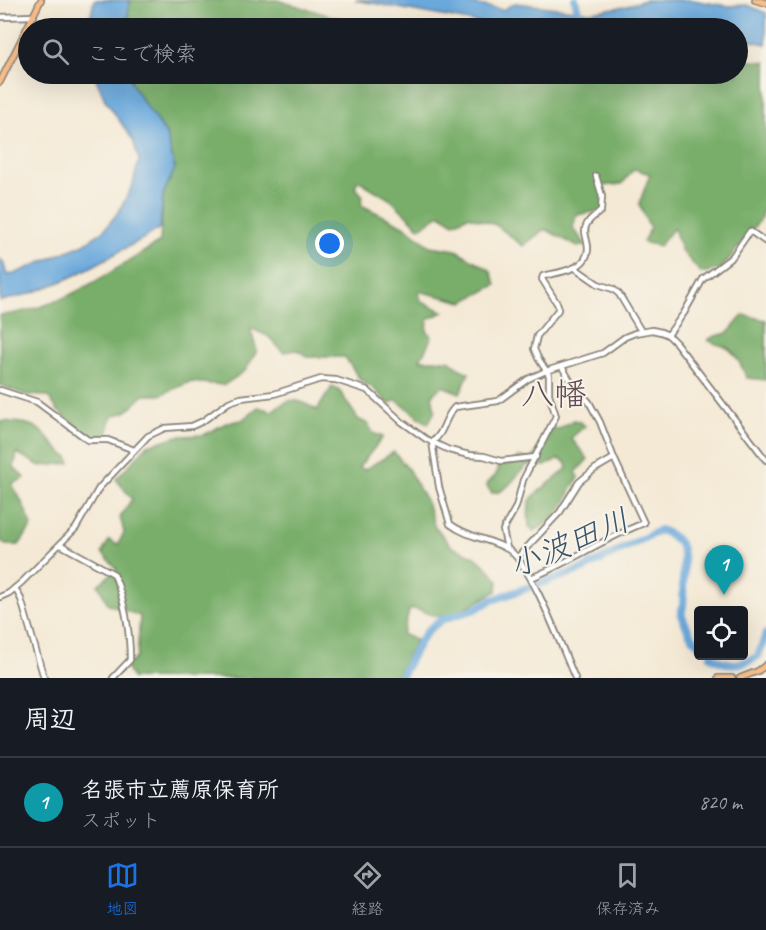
<!DOCTYPE html>
<html lang="ja">
<head>
<meta charset="utf-8">
<style>
  :root { --surface:#171b24; --page:#242831; --text:#f1f3f6; --muted:#9ea1a6; --line:#363941; --accent:#1a73e8 }
  body { margin:0; font-family:Caveat,"Klee One",sans-serif; background:var(--page); color:var(--text) }
  .controls { position:absolute; right:18px; bottom:18px; display:grid; overflow:hidden; border-radius:6px; box-shadow:0 6px 24px #0002 }
  .controls button { width:54px; height:54px; display:grid; place-items:center; padding:0; border:0; border-bottom:2px solid var(--line); background:var(--surface); color:var(--text); font:30px sans-serif }
  .you { position:absolute; left:330px; top:244px; width:21px; height:21px; margin:-15px; border:4px solid #fff; border-radius:50%; background:#1a73e8; box-shadow:0 0 0 9px #1a73e833 }
  .badge { display:grid; place-items:center; width:39px; height:39px; border-radius:50%; background:var(--accent); color:#fff; font-size:20px; font-weight:700 }
  .pin { position:absolute; translate:-50% -50px; filter:drop-shadow(0 2px 3px #0008) }
  .pin::after { content:''; position:absolute; top:32px; width:21px; height:18px; background:inherit; clip-path:polygon(0 0,100% 0,50% 100%) }
  .list { margin:0; padding:0; list-style:none }
  h2 { display:flex; justify-content:space-between; align-items:center; height:78px; margin:0; padding:0 24px; font-size:26px }
  h2 small { font-size:20px; font-weight:400; color:var(--muted) }
  .list li { display:grid; grid-template-columns:39px 1fr auto; gap:18px; align-items:center; box-sizing:border-box; height:90px; padding:0 24px; border-top:2px solid var(--line) }
  .list b { display:block; font-size:22px; white-space:nowrap }
  .list p { margin:0; font-size:20px; white-space:nowrap; color:var(--muted) }
  .list em { font-size:20px; font-style:normal; color:var(--muted) }
  .icon { flex:none; width:33px; height:33px; fill:none; stroke:currentColor; stroke-width:2; stroke-linecap:round; stroke-linejoin:round }
  .map { position:relative; flex:none; width:766px; height:678px; overflow:hidden }
  .search { position:absolute; background:var(--surface); box-shadow:0 6px 24px #0002; left:18px; right:18px; top:18px; height:66px; display:flex; align-items:center; gap:15px; box-sizing:border-box; padding:0 21px; border-radius:33px; color:var(--muted); font-size:22px }
  .sheet { height:168px; background:var(--surface) }
  nav { display:flex; justify-content:space-around; align-items:center; box-sizing:border-box; height:84px; border-top:2px solid var(--line); background:var(--surface); font-size:16px; color:var(--muted) }
  nav a { display:grid; justify-items:center; gap:3px }
  nav .on { color:var(--accent) }
  .map>svg:first-child { display:block }
</style>
</head>
<body>
<div class="map">
<svg width="766" height="678" viewBox="0 0 766 678">
  <rect width="100%" height="100%" fill="#f7f3e8"/>
  <filter id="ink" filterUnits="userSpaceOnUse"><feTurbulence type="fractalNoise" baseFrequency=".0167" numOctaves="2"/><feDisplacementMap in="SourceGraphic" scale="12" xChannelSelector="R" yChannelSelector="G"/><feConvolveMatrix kernelMatrix="1 2 1 2 8 2 1 2 1" color-interpolation-filters="sRGB"/></filter>
  <filter id="wash" filterUnits="userSpaceOnUse"><feTurbulence type="fractalNoise" baseFrequency=".008" numOctaves="4" result="noise"/><feDisplacementMap in="SourceGraphic" scale="24" xChannelSelector="R" yChannelSelector="G"/><feGaussianBlur stdDeviation="1.35" result="paint"/><feColorMatrix in="noise" values="0 0 0 0 0 0 0 0 0 0 0 0 0 0 0 0 0 1.4 0 .05"/><feComposite in="paint" operator="in"/></filter>
  <g filter="url(#wash)">
    <rect width="100%" height="100%" fill="#f4e9d5"/>
    <!-- forest -->
    <g fill="#79ae6a" stroke="#4a6543" stroke-width="1.5">
      <path d="M 130,0 L 278,0 L 357,24 L 390,28 L 126,28 Z"/>
      <path d="M 738,60 L 766,62 L 766,202 L 760,220 L 721,269 L 701,273 L 681,250 L 674,228 L 659,246 L 643,242 L 650,228 L 639,204 L 650,174 L 634,169 L 622,184 L 601,186 L 605,210 L 576,215 L 573,228 L 586,245 L 578,247 L 545,229 L 523,246 L 496,225 L 468,216 L 454,223 L 440,214 L 420,228 L 391,200 L 358,180 L 355,187 L 363,196 L 361,205 L 404,226 L 430,246 L 456,250 L 490,270 L 496,285 L 463,302 L 418,291 L 421,301 L 444,312 L 428,319 L 427,331 L 432,337 L 420,360 L 449,360 L 460,369 L 469,373 L 460,393 L 442,386 L 432,395 L 435,411 L 428,424 L 396,400 L 389,404 L 373,388 L 361,381 L 345,357 L 307,357 L 298,350 L 283,352 L 268,336 L 250,328 L 257,351 L 245,371 L 224,385 L 190,382 L 160,395 L 144,395 L 126,412 L 112,416 L 107,434 L 94,441 L 58,411 L 48,396 L 26,395 L 0,385 L 0,315 C 60,310 110,272 160,242 L 163,195 L 175,168 L 166,134 L 139,96 L 131,82 L 130,74 L 738,74 Z"/>
      <path d="M 744,315 L 766,320 L 766,380 L 747,378 C 742,369 737,353 727,348 C 720,344 715,345 708,340 C 715,334 720,336 727,333 C 732,331 738,319 744,315 Z"/>
      <path d="M 332,387 L 339,390 L 358,419 L 368,424 L 373,433 L 383,437 L 359,467 L 364,470 L 394,452 L 408,469 L 427,502 L 434,525 L 452,547 L 474,556 L 489,569 L 498,580 L 497,591 C 481,599 456,616 438,616 C 428,616 420,608 410,609 L 402,634 L 416,640 L 396,678 L 132,678 L 126,667 L 137,657 L 140,616 L 108,604 L 98,585 L 117,569 L 102,553 L 109,540 L 118,545 L 124,532 L 120,517 L 132,499 L 116,479 L 148,445 L 178,436 L 204,435 L 226,423 L 242,420 L 258,407 L 272,411 C 291,396 297,398 317,410 Z"/>
      <path d="M 574,420 L 580,422 L 585,426 L 571,438 L 588,459 L 576,472 L 579,478 C 570,488 572,488 567,499 C 562,510 545,527 533,531 L 529,526 C 529,518 527,508 530,501 C 536,490 557,480 567,468 L 565,462 L 559,459 L 545,466 L 529,464 C 517,472 509,493 492,493 L 486,485 L 496,475 L 498,465 L 511,463 L 519,457 L 532,459 L 552,428 L 559,429 Z"/>
      <path d="M 0,421 C 10,422 24,422 33,426 C 48,433 54,449 68,457 L 70,463 L 40,466 L 17,453 L 14,468 L 25,478 L 12,484 L 21,500 L 32,526 L 19,545 L 6,545 L 0,540 Z"/>
    </g>
    <!-- water -->
    <g fill="#6aa9dc" stroke="#43627c" stroke-width="1.5">
      <path d="M 94,0 L 130,0 L 126,28 L 88,28 Z"/>
      <path d="M 355,0 L 455,0 L 503,10 L 515,3 L 591,12 L 627,6 L 645,0 L 692,0 L 726,6 L 747,5 L 766,13 L 766,44 L 738,38 L 738,28 L 644,28 L 552,24 L 538,27 L 502,27 Z"/>
      <path d="M 94,74 L 130,74 L 131,82 L 139,96 L 166,134 L 175,168 L 163,195 L 160,228 C 147,238 134,243 120,251 C 82,273 43,293 0,301 L 0,259 L 3,262 L 7,275 L 14,274 L 84,244 L 103,231 L 120,210 L 133,184 L 139,160 L 133,140 L 105,100 Z"/>
    </g>
    <g fill="none" stroke-linecap="round" stroke-linejoin="round">
      <!-- river -->
      <g stroke="#6aa9dc" stroke-width="8">
        <path d="M 575,0 L 580,18"/>
        <path d="M 711,656 C 725,667 743,666 758,656 L 766,634"/>
        <path d="M 400,678 L 419,643 L 428,630 L 441,620 L 475,609 L 492,600 L 583,569 L 660,530 C 690,541 683,560 683,586 C 683,597 685,603 681,614 L 690,634 L 698,644"/>
      </g>
    </g>
  </g>
  <g filter="url(#ink)">
    <g fill="none" stroke-linecap="round" stroke-linejoin="round">
      <!-- minor casing -->
      <g stroke="#888278" stroke-width="8">
        <g id="minor">
          <path d="M 0,17 L 34,16"/>
          <path d="M 575,268 L 598,284 L 613,289 L 619,294 L 641,331"/>
          <path d="M 668,335 L 684,313 L 703,279 L 732,257 L 750,231 L 766,242"/>
          <path d="M 0,390 L 37,402 L 88,440 L 108,440 L 134,450"/>
          <path d="M 432,442 C 445,433 444,417 455,407 L 498,401 L 528,379 L 546,371 L 603,353 L 625,337 L 635,333 L 652,330 L 661,332 L 668,335 L 676,343 L 766,460"/>
          <path d="M 432,442 L 439,487 L 450,524 C 468,538 492,539 509,550 C 531,564 563,651 575,678"/>
          <path d="M 61,545 L 114,574 C 125,602 130,631 130,660 L 113,678"/>
          <path d="M 507,548 L 503,530 L 516,507 L 523,480 L 556,416 L 549,394 L 549,375 L 538,358 L 534,349 L 537,336 L 558,310 L 558,305 L 542,279 L 543,276 C 559,272 588,270 588,248 C 588,239 582,232 587,224 C 590,218 596,215 601,211 L 602,196 L 596,176"/>
          <path d="M 518,557 L 560,512 L 579,482 L 595,469 L 614,458"/>
          <path d="M 531,578 C 570,562 605,538 644,523 L 614,458 L 600,422 L 589,402 L 571,382 L 562,367"/>
          <path d="M 15,588 L 21,599 L 44,678"/>
          <path d="M 0,597 L 9,593 L 22,582 L 76,528 L 99,488 L 148,436 L 165,428 L 192,426 L 203,421 L 229,402 L 241,398 L 274,394 L 321,379 L 336,380 L 367,390 L 402,422 L 426,439 L 449,450 L 469,455 L 484,456 L 501,461 L 536,457"/>
        </g>
      </g>
      <!-- major casing -->
      <g stroke="#888278" stroke-width="8">
        <g id="major">
          <path d="M 755,0 L 766,3"/>
          <path d="M 0,82 L 41,0"/>
          <path d="M 718,678 L 732,678"/>
          <path d="M 740,678 L 758,671 L 766,665"/>
        </g>
      </g>
      <!-- minor -->
      <use href="#minor" stroke="#fff" stroke-width="4.5"/>
      <!-- major -->
      <use href="#major" stroke="#f8bd88" stroke-width="5"/>
    </g>
  </g>
  <g text-anchor="middle" dominant-baseline="central" stroke-width="4.5" stroke-linejoin="round" paint-order="stroke">
    <!-- water labels -->
    <g font-size="32" font-style="italic" fill="#3b5469" stroke="#f7f3e8">
      <text transform="translate(569 543) rotate(-23)">小波田川</text>
    </g>
    <!-- quarter labels -->
    <g font-size="33" fill="#624a53" stroke="#f7f3e8">
      <text x="554" y="394">八幡</text>
    </g>
  </g>
</svg>
<div class="controls">
<button><svg class="icon" aria-label="locate" viewBox="0 0 24 24"><circle cx="12" cy="12" r="6"/><path d="M12 2v4M12 18v4M2 12h4M18 12h4"/></svg></button>
</div>
<div class="you"></div>
<div class="pin badge" style="left:724px;top:595px;background:#0f9aa8">1</div>
<div class="search"><svg class="icon" aria-label="search" viewBox="0 0 24 24"><circle cx="10" cy="10" r="6"/><path d="M15 15l6 6"/></svg>ここで検索</div>
</div>
<section class="sheet">
<h2>周辺<small></small></h2>
<ul class="list">
<li><span class="badge" style="background:#0f9aa8">1</span><div><b>名張市立薦原保育所</b><p>スポット</p></div><em>820 m</em></li>
</ul>
</section>
<nav>
<a class="on"><svg class="icon" aria-label="map" viewBox="0 0 24 24"><path d="M3 6l6-2 6 2 6-2v14l-6 2-6-2-6 2zM9 4v14M15 6v14"/></svg>地図</a>
<a><svg class="icon" aria-label="directions" viewBox="0 0 24 24"><path d="M12 3l9 9-9 9-9-9zM9 14v-3h6M13 9l2 2-2 2"/></svg>経路</a>
<a><svg class="icon" aria-label="saved" viewBox="0 0 24 24"><path d="M7 4h10v16l-5-4-5 4z"/></svg>保存済み</a>
</nav>
</body>
</html>
